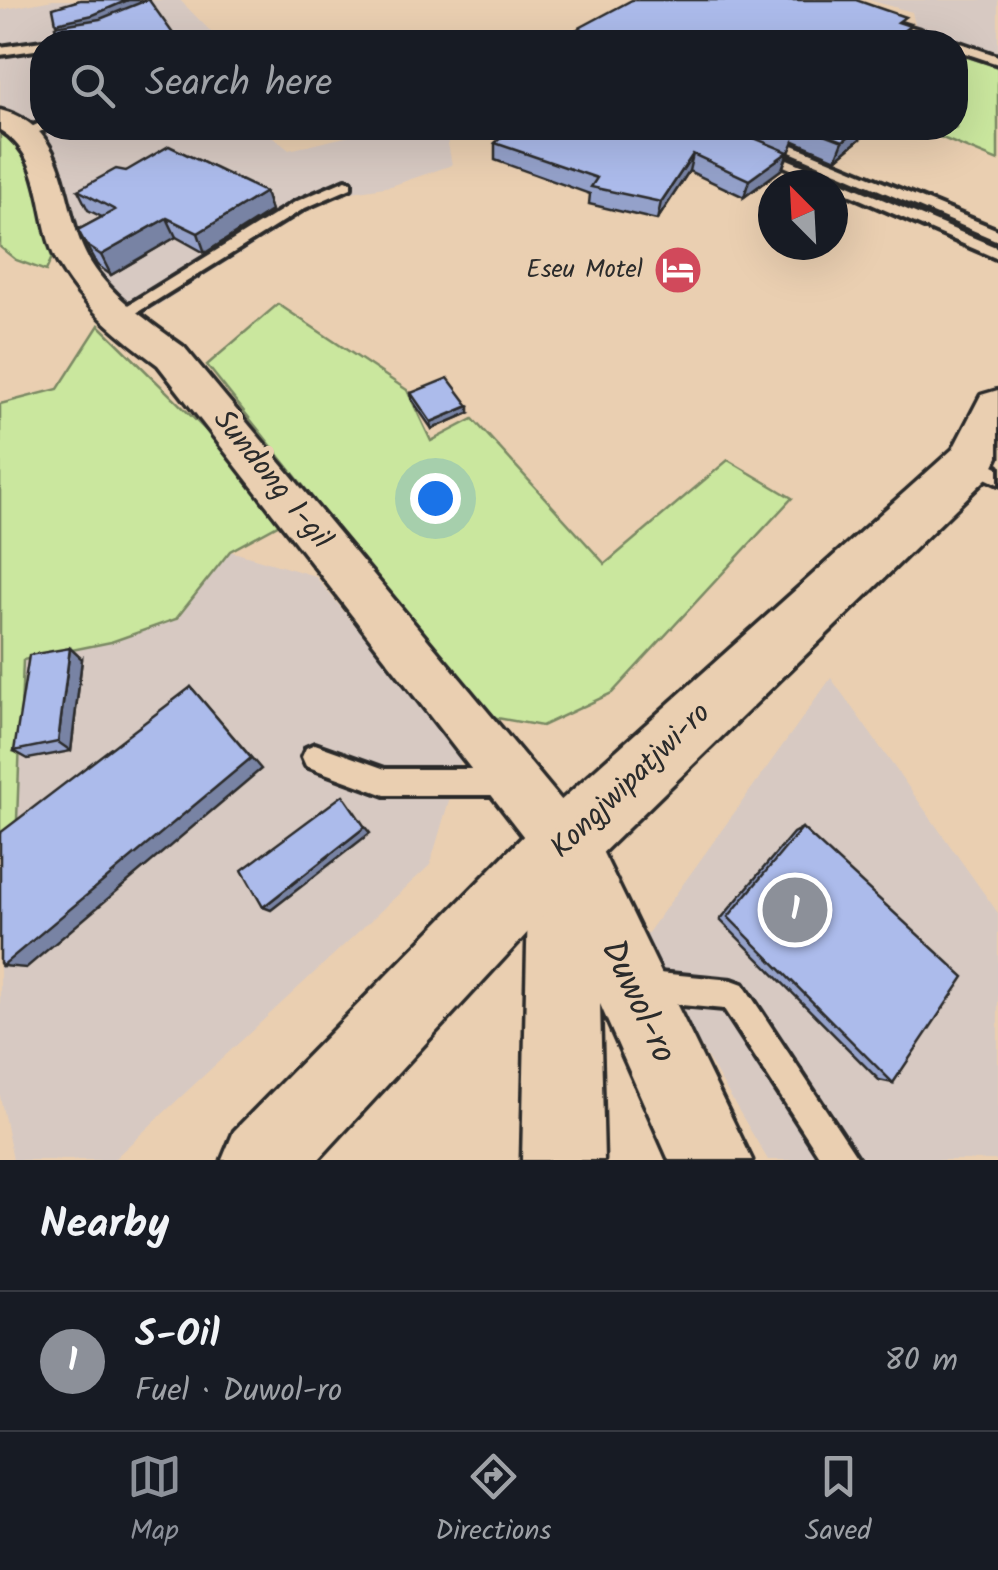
<!DOCTYPE html>
<html lang="en">
<head>
<meta charset="utf-8">
<style>
  :root { --surface:#171b24; --page:#20242c; --text:#f1f3f6; --muted:#9ea1a6; --line:#363941; --accent:#8c9099 }
  body { margin:0; font-family:Kalam,sans-serif; background:var(--page); color:var(--text) }
  .compass { position:absolute; left:758px; top:170px; width:90px; height:90px; border-radius:50%; background:var(--surface); box-shadow:0 10px 40px #0002; rotate:336deg }
  .you { position:absolute; left:435px; top:498px; width:35px; height:35px; margin:-25px; border:8px solid #fff; border-radius:50%; background:#1a73e8; box-shadow:0 0 0 15px #1a73e833 }
  .badge { display:grid; place-items:center; width:65px; height:65px; border-radius:50%; background:var(--accent); color:#fff; font-size:32px; font-weight:700 }
  .pin { position:absolute; translate:-50% -50%; border:5px solid #fff; box-shadow:0 2px 10px #0006 }
  .list { margin:0; padding:0; list-style:none }
  h2 { display:flex; justify-content:space-between; align-items:center; height:130px; margin:0; padding:0 40px; font-size:42px }
  h2 small { font-size:32px; font-weight:400; color:var(--muted) }
  .list li { display:grid; grid-template-columns:65px 1fr auto; gap:30px; align-items:center; box-sizing:border-box; height:140px; padding:0 40px; border-top:2px solid var(--line) }
  .list b { display:block; font-size:38px; white-space:nowrap }
  .list p { margin:0; font-size:32px; white-space:nowrap; color:var(--muted) }
  .list em { font-size:32px; font-style:normal; color:var(--muted) }
  .icon { flex:none; width:55px; height:55px; fill:none; stroke:currentColor; stroke-width:2; stroke-linecap:round; stroke-linejoin:round }
  .map { position:relative; flex:none; width:998px; height:1160px; overflow:hidden }
  .search { position:absolute; background:var(--surface); box-shadow:0 10px 40px #0002; left:30px; right:30px; top:30px; height:110px; display:flex; align-items:center; gap:25px; box-sizing:border-box; padding:0 35px; border-radius:40px; color:var(--muted); font-size:38px }
  .sheet { height:270px; background:var(--surface) }
  nav { display:flex; justify-content:space-around; align-items:center; box-sizing:border-box; height:140px; border-top:2px solid var(--line); background:var(--surface); font-size:28px; color:var(--muted) }
  nav a { display:grid; justify-items:center; gap:5px }
  nav .on { color:var(--accent) }
  .map>svg:first-child { display:block }
</style>
</head>
<body>
<div class="map">
<svg width="998" height="1160" viewBox="0 0 998 1160">
  <rect width="100%" height="100%" fill="#eacfb1"/>
  <filter id="ink" filterUnits="userSpaceOnUse"><feTurbulence type="fractalNoise" baseFrequency=".01" numOctaves="2"/><feDisplacementMap in="SourceGraphic" scale="20" xChannelSelector="R" yChannelSelector="G"/><feConvolveMatrix kernelMatrix="1 2 1 2 8 2 1 2 1" color-interpolation-filters="sRGB"/></filter>
  <g filter="url(#ink)">
    <!-- built -->
    <g fill="#d7c9c2">
      <path d="M 53,0 L 180,0 L 217,38 L 217,42 L 42,42 L 42,128 L 262,128 L 289,150 L 384,128 L 445,128 L 452,165 L 391,186 L 333,195 L 142,315 L 90,272 L 64,190 L 0,115 L 0,10 Z"/>
      <path d="M 869,0 L 998,0 L 998,67 L 956,53 L 956,42 L 919,40 L 912,12 Z"/>
      <path d="M 230,551 L 315,576 L 462,756 L 430,865 L 113,1160 L 13,1160 L 0,1096 L 0,838 L 17,820 L 23,660 L 111,642 L 176,619 Z"/>
      <path d="M 831,678 L 998,913 L 998,1160 L 768,1160 L 640,944 Z"/>
    </g>
    <!-- green -->
    <g fill="#cae79e" stroke="#7a8964" stroke-width="2.5">
      <path d="M 956,53 L 998,67 L 998,161 L 918,128 L 956,128 Z"/>
      <path d="M 0,127 L 39,164 L 57,246 L 46,271 L 16,260 L 0,247 Z"/>
      <path d="M 278,304 L 407,390 L 431,441 L 473,419 L 605,564 L 728,460 L 792,498 L 612,693 L 542,726 L 486,716 L 207,365 Z"/>
      <path d="M 99,325 L 228,452 L 283,522 L 230,551 L 176,619 L 111,642 L 23,660 L 17,820 L 0,838 L 0,404 L 58,389 Z"/>
    </g>
    <g fill="none" stroke-linecap="round" stroke-linejoin="round">
      <!-- service casing -->
      <g stroke="#2b2b2b" stroke-width="8">
        <g id="service">
          <path d="M 882,18 L 949,39 L 951,42 L 934,42 L 878,25 L 876,22 Z"/>
          <path d="M 42,41 L 47,42 L 42,42 L 42,49 L 0,55 L 0,47 Z"/>
          <path d="M 955,42 L 960,43 L 998,56 L 998,64 L 956,50 Z"/>
          <path d="M 42,122 L 42,128 L 47,129 L 23,138 L 16,134 Z"/>
          <path d="M 696,128 L 714,128 L 998,248 L 998,259 Z"/>
          <path d="M 734,128 L 752,128 L 998,230 L 998,241 Z"/>
          <path d="M 346,180 L 351,182 L 351,188 L 305,208 L 125,320 L 119,322 L 110,316 L 295,202 Z"/>
          <path d="M 971,454 L 998,467 L 998,484 L 964,468 L 961,462 Z"/>
          <path d="M 315,744 L 385,769 L 511,769 L 520,773 L 524,782 L 520,791 L 511,795 L 385,795 L 306,766 L 302,757 L 306,748 Z"/>
          <path d="M 638,971 L 732,980 L 743,984 L 859,1160 L 822,1160 L 724,1009 L 638,1001 L 627,997 L 623,986 L 627,975 Z"/>
        </g>
      </g>
      <!-- minor casing -->
      <g stroke="#2b2b2b" stroke-width="7">
        <path id="minor" d="M 0,110 C 75,128 58,212 91,263 C 113,298 151,323 184,347 L 582,825 L 590,844 L 582,863 L 563,871 L 544,863 L 158,365 C 121,337 84,308 60,267 C 34,223 48,159 0,130 Z"/>
      </g>
      <!-- tertiary casing -->
      <g stroke="#2b2b2b" stroke-width="7">
        <path id="tertiary" d="M 563,810 L 587,820 L 752,1160 L 669,1160 L 600,1004 L 604,1160 L 522,1160 L 529,862 L 533,853 L 529,844 L 539,820 Z"/>
      </g>
      <!-- secondary casing -->
      <g stroke="#2b2b2b" stroke-width="7">
        <path id="secondary" d="M 998,390 L 998,457 L 989,476 L 587,868 L 318,1160 L 222,1160 L 234,1131 L 539,820 L 953,449 L 981,395 Z"/>
      </g>
      <!-- service -->
      <use href="#service" fill="#eacfb1" fill-rule="evenodd"/>
      <!-- minor -->
      <use href="#minor" fill="#eacfb1" fill-rule="evenodd"/>
      <!-- tertiary -->
      <use href="#tertiary" fill="#eacfb1" fill-rule="evenodd"/>
      <!-- secondary -->
      <use href="#secondary" fill="#eacfb1" fill-rule="evenodd"/>
    </g>
    <!-- wall -->
    <g fill="#94a1ca" stroke="#2b2b2b" stroke-width="2.5">
      <path d="M 512,128 L 873,128 L 836,159 L 794,141 L 782,169 L 744,197 L 689,171 L 657,220 L 589,204 L 590,194 L 495,160 L 495,143 Z"/>
      <path d="M 126,171 L 265,192 L 271,211 L 205,253 L 176,237 L 111,275 L 97,265 L 78,230 L 102,217 L 88,210 L 78,190 Z"/>
      <path d="M 411,393 L 469,413 L 432,429 L 412,400 Z"/>
      <path d="M 82,659 L 71,751 L 28,759 L 14,751 Z"/>
      <path d="M 802,828 L 893,1083 L 879,1080 L 720,920 L 793,833 Z"/>
    </g>
    <!-- shaded-wall -->
    <g fill="#7883a4" stroke="#2b2b2b" stroke-width="2.5">
      <path d="M 128,0 L 144,0 L 146,6 L 61,35 L 56,23 Z"/>
      <path d="M 910,26 L 903,42 L 888,42 Z"/>
      <path d="M 859,128 L 873,128 L 836,159 L 843,141 Z"/>
      <path d="M 788,152 L 782,169 L 744,197 L 749,180 Z"/>
      <path d="M 693,154 L 689,171 L 657,220 L 661,202 Z"/>
      <path d="M 265,192 L 271,211 L 205,253 L 198,233 Z"/>
      <path d="M 167,218 L 176,237 L 111,275 L 101,255 Z"/>
      <path d="M 469,406 L 469,413 L 432,429 L 431,422 Z"/>
      <path d="M 70,648 L 82,659 L 71,751 L 58,742 Z"/>
      <path d="M 191,687 L 261,769 L 26,968 L 2,966 Z"/>
      <path d="M 365,827 L 370,833 L 271,910 L 263,907 Z"/>
    </g>
    <!-- building -->
    <g fill="#acbbeb" stroke="#2b2b2b" stroke-width="2.5">
      <path d="M 80,0 L 128,0 L 93,15 L 56,23 L 53,8 Z"/>
      <path d="M 147,0 L 149,0 L 179,42 L 58,42 L 55,26 L 100,19 Z"/>
      <path d="M 632,0 L 856,0 L 905,17 L 898,22 L 910,26 L 888,42 L 553,42 Z"/>
      <path d="M 512,128 L 730,128 L 788,152 L 749,180 L 693,154 L 661,202 L 591,187 L 597,178 L 495,143 Z"/>
      <path d="M 809,128 L 859,128 L 843,141 Z"/>
      <path d="M 169,146 L 265,192 L 198,233 L 167,218 L 101,255 L 86,245 L 78,230 L 115,210 L 78,190 L 116,169 L 126,171 Z"/>
      <path d="M 448,378 L 469,406 L 431,422 L 411,393 Z"/>
      <path d="M 70,648 L 58,742 L 14,751 L 29,655 Z"/>
      <path d="M 191,687 L 251,758 L 2,966 L 0,963 L 0,833 Z"/>
      <path d="M 343,795 L 365,827 L 263,907 L 242,870 Z"/>
      <path d="M 802,828 L 964,977 L 893,1083 L 728,917 Z"/>
    </g>
  </g>
  <!-- icons -->
  <defs>
    <g id="hotel-disc" transform="scale(2.5)"><circle r="9.5" fill="#d1495b" stroke="#eacfb1"/><path d="M-6-4.5h1.5V1H6V5H4.5V3h-9V5H-6ZM-4 0a1.8 1.8 0 1 1 3.6 0ZM.5 0V-2.5h3Q6-2.5 6 0Z" fill="#fff"/></g>
  </defs>
  <g fill-rule="evenodd">
    <use href="#hotel-disc" x="678" y="270"/>
  </g>
  <g text-anchor="middle" dominant-baseline="central" stroke-width="10" stroke-linejoin="round" paint-order="stroke">
    <!-- far-poi labels -->
    <g font-size="25" fill="#2b2b2b" stroke="#eacfb1" text-anchor="end">
      <text x="643" y="270">Eseu Motel</text>
    </g>
    <!-- street labels -->
    <g font-size="30" fill="#2b2b2b" stroke="#eacfb1">
      <text transform="translate(272 480) rotate(51)">Sundong 1-gil</text>
      <text transform="translate(631 781) rotate(-44)">Kongjwipatjwi-ro</text>
    </g>
    <!-- near-street labels -->
    <g font-size="35" fill="#2b2b2b" stroke="#eacfb1">
      <text transform="translate(637 1002) rotate(65)">Duwol-ro</text>
    </g>
  </g>
</svg>
<svg class="compass" viewBox="-18 -18 36 36"><path d="M0-13l5 13h-10z" fill="#e53935"/><path d="M0 13l5-13h-10z" fill="#9ea1a6"/></svg>
<div class="you"></div>
<div class="pin badge" style="left:795px;top:910px">1</div>
<div class="search"><svg class="icon" aria-label="search" viewBox="0 0 24 24"><circle cx="10" cy="10" r="6"/><path d="M15 15l6 6"/></svg>Search here</div>
</div>
<section class="sheet">
<h2>Nearby<small></small></h2>
<ul class="list">
<li><span class="badge">1</span><div><b>S-Oil</b><p>Fuel · Duwol-ro</p></div><em>80 m</em></li>
</ul>
</section>
<nav>
<a class="on"><svg class="icon" aria-label="map" viewBox="0 0 24 24"><path d="M3 6l6-2 6 2 6-2v14l-6 2-6-2-6 2zM9 4v14M15 6v14"/></svg>Map</a>
<a><svg class="icon" aria-label="directions" viewBox="0 0 24 24"><path d="M12 3l9 9-9 9-9-9zM9 14v-3h6M13 9l2 2-2 2"/></svg>Directions</a>
<a><svg class="icon" aria-label="saved" viewBox="0 0 24 24"><path d="M7 4h10v16l-5-4-5 4z"/></svg>Saved</a>
</nav>
</body>
</html>
